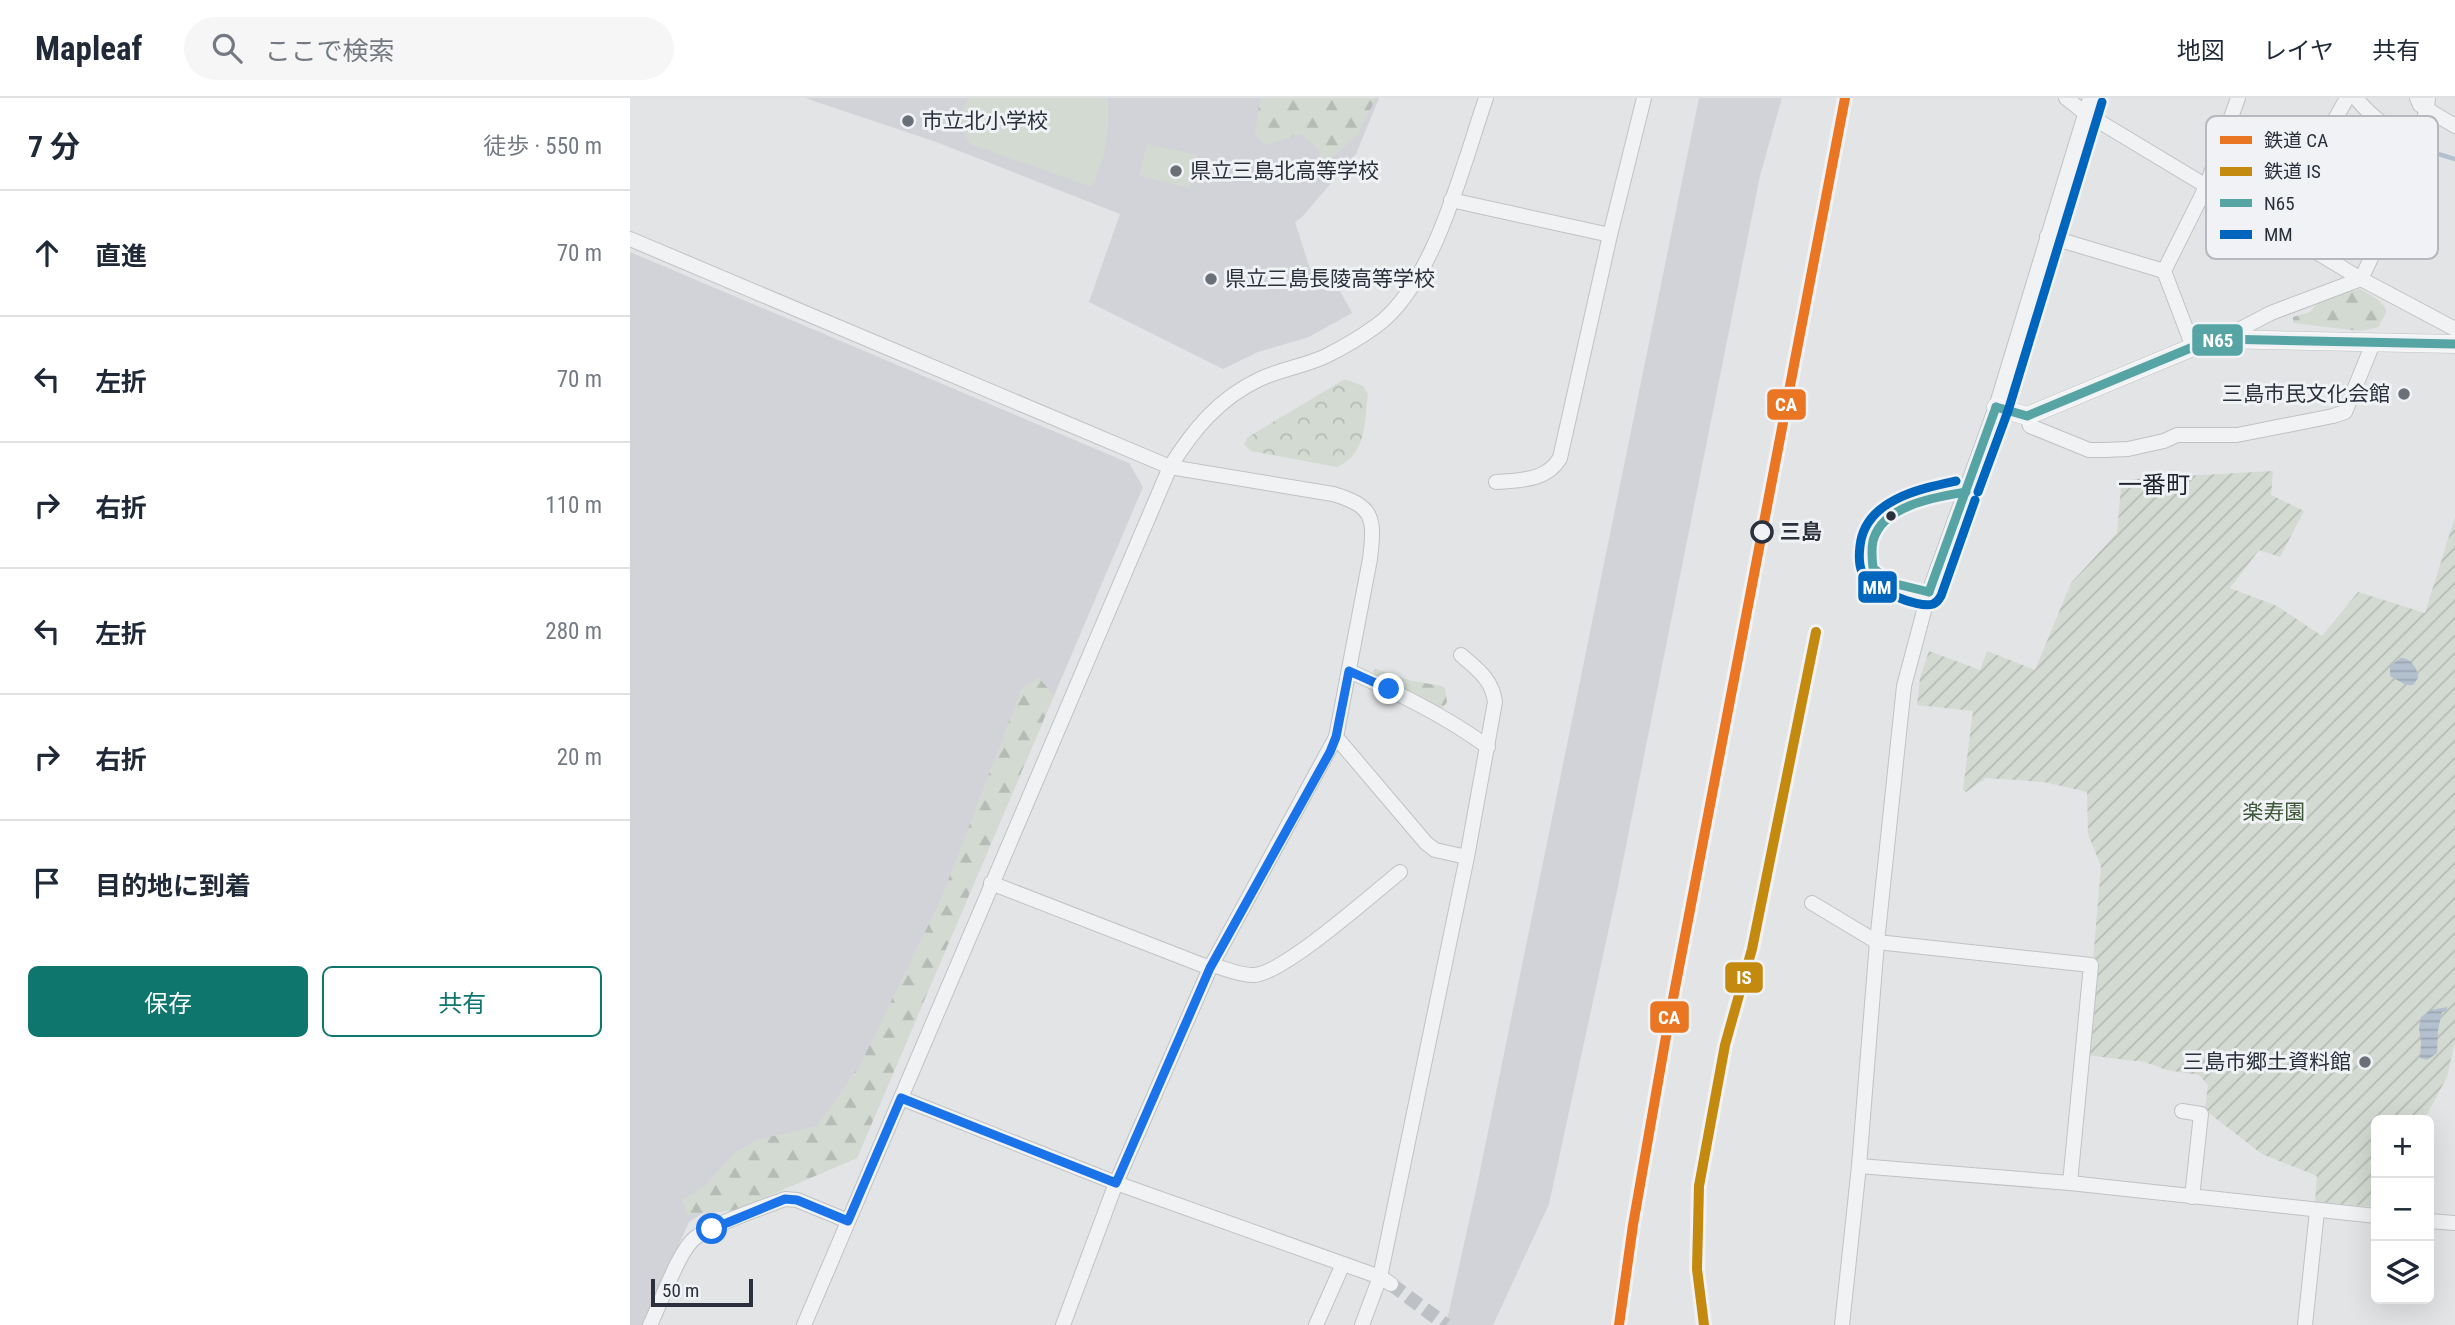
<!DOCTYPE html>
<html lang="ja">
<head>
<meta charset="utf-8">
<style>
  :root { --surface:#fff; --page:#f6f6f7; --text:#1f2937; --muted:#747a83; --line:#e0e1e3; --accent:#0f766e }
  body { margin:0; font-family:"Roboto Condensed","Noto Sans JP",sans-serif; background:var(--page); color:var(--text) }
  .controls { position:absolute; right:21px; bottom:21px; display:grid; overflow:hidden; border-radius:10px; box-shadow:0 7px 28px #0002 }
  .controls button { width:63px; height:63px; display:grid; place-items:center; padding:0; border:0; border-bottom:2px solid var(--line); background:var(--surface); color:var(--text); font:35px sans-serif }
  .scale { position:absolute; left:21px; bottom:18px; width:102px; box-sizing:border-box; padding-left:7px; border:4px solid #2a313d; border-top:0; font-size:19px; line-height:24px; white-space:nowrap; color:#2a313d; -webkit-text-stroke:5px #f0f2f5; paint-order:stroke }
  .stop { position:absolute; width:21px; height:21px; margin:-16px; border:5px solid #1a73e8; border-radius:50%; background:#fff }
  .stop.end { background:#1a73e8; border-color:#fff; box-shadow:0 2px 7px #0008 }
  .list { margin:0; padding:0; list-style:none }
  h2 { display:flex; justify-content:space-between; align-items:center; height:91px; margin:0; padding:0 28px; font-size:30px }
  h2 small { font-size:23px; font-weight:400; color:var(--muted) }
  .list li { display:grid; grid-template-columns:46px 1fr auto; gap:21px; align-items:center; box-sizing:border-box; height:126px; padding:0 28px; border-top:2px solid var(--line) }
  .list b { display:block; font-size:26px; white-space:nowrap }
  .list em { font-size:23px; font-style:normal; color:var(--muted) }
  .actions { display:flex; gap:14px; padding:21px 28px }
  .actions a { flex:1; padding:16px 0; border:2px solid var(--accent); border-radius:10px; text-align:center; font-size:24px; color:var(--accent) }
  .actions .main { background:var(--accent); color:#fff }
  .icon { flex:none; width:38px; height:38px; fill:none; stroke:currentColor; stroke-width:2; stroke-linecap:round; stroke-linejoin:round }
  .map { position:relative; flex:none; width:1825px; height:1227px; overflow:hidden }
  header { display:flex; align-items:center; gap:42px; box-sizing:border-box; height:98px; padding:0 35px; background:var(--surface); border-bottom:2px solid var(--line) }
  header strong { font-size:33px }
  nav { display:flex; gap:38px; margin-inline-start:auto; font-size:24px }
  .search { width:490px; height:63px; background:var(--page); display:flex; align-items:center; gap:18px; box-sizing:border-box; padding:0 24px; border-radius:38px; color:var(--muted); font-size:26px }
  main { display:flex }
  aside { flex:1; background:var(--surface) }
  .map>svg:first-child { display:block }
</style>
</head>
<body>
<header>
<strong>Mapleaf</strong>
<div class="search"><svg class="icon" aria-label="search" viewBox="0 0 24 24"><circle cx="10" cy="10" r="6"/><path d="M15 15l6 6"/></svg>ここで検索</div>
<nav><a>地図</a><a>レイヤ</a><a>共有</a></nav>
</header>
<main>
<aside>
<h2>7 分<small>徒歩 · 550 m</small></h2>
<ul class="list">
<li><svg class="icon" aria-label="ahead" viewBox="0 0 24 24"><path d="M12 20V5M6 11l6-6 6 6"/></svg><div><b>直進</b></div><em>70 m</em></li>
<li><svg class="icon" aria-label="left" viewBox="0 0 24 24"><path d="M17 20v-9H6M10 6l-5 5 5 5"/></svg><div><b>左折</b></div><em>70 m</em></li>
<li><svg class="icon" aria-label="right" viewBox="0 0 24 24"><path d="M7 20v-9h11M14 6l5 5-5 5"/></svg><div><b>右折</b></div><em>110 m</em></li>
<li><svg class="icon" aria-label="left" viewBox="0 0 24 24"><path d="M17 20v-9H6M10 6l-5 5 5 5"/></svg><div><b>左折</b></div><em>280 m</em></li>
<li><svg class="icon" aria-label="right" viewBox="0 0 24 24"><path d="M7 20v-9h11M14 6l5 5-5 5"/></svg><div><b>右折</b></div><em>20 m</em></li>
<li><svg class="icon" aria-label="arrive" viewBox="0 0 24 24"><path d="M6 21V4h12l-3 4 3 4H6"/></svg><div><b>目的地に到着</b></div></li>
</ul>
<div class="actions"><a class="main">保存</a><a>共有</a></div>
</aside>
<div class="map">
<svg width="1825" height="1227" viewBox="0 0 1825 1227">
  <defs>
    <pattern id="forest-firs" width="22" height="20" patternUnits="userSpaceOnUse" patternTransform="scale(1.75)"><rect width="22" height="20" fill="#d3dad2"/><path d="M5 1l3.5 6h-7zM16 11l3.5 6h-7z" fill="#b5bcb5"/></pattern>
    <pattern id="park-crowns" width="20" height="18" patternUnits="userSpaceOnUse" patternTransform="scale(1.75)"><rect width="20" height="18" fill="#d3dad2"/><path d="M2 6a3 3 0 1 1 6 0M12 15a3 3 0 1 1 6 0" fill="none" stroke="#b5bcb5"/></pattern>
    <pattern id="garden-furrows" width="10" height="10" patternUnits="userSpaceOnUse" patternTransform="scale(1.75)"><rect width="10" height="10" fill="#d3dad2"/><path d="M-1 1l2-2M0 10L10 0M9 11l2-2" fill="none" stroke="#b5bcb5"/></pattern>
    <pattern id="water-rules" width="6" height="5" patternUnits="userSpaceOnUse" patternTransform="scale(1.75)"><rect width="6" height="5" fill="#b3c0ce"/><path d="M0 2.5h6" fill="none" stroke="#9aa5b2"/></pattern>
  </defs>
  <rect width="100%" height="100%" fill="#e2e4e6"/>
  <!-- built -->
  <g fill="#d1d3d9">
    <path d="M 175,0 L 749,0 L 726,56 L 672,119 L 665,124 L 680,171 L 709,191 L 722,215 L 679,239 L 628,254 L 593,271 L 459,204 L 490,116 L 309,45 Z"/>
    <path d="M 1069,0 L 1152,0 L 1130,78 L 987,793 L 919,1106 L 863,1227 L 816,1227 L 848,1083 Z"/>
    <path d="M 0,154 L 499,365 L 513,389 L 227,1060 L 105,1112 L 71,1116 L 59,1124 L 12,1227 L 0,1227 Z"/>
  </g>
  <!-- forest -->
  <g fill="url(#forest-firs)">
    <path d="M 630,0 L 746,0 L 728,36 L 692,69 L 689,51 L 670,36 L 636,47 L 625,37 Z"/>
    <path d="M 1730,191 C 1737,195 1757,205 1756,214 C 1755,219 1750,224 1749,229 L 1730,233 L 1663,225 L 1663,219 L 1680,214 L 1691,201 Z"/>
    <path d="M 746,571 L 778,582 L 811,588 L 815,590 L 817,604 L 812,611 L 808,611 L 770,588 L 752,582 L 742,574 Z"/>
    <path d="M 408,579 L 424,597 L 227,1060 L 105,1112 L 57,1117 L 52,1102 L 75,1088 L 105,1054 L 127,1042 L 187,1028 L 230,967 L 311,801 L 391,592 Z"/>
  </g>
  <!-- park -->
  <path fill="url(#park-crowns)" d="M 715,281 L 733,288 L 738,296 C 734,325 737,356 707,369 L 621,353 L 614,346 L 618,339 Z"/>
  <!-- garden -->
  <path fill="url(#garden-furrows)" d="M 1643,373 L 1641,397 L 1674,413 L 1650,459 L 1629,452 L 1600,490 L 1647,508 L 1692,538 L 1728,494 L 1795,515 L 1825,419 L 1825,943 L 1817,979 L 1794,1022 L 1746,1022 L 1746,1109 L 1685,1104 L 1687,1078 L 1632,1056 L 1575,1012 L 1578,987 L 1569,977 L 1537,972 L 1515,964 L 1455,957 L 1471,768 L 1458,736 L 1457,694 L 1414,684 L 1356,680 L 1336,694 L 1333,692 L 1343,613 L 1287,607 L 1290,580 L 1299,553 L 1350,572 L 1357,553 L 1405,572 L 1441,485 L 1487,435 L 1491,388 L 1504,381 Z"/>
  <!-- pitch -->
  <g fill="#d3dad2">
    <path d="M 338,0 L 478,0 C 480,36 476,56 462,89 L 340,46 L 328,24 Z"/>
    <path d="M 517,46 L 567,57 L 560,90 L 509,78 Z"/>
  </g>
  <!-- water -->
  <g fill="url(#water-rules)">
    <path d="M 1771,560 C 1781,560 1788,571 1788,580 L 1783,587 L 1776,587 L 1760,578 L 1760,568 Z"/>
    <path d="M 1817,909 L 1817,913 L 1812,914 L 1808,932 L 1807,955 L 1797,962 L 1790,960 L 1791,945 L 1789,931 L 1791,919 L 1801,912 Z"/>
  </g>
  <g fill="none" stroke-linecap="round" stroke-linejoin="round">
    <!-- stream -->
    <path stroke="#b3c0ce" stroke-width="4.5" d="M 1789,50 L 1825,61"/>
    <!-- minor-tunnel -->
    <path stroke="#bdc0c4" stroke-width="14" stroke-dasharray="14 7" stroke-linecap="butt" d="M 761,1186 L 816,1227"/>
    <!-- minor casing -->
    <g stroke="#c0c2c4" stroke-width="16">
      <g id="minor">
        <path d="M 1436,0 L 1455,15 L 1731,181 L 1825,231"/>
        <path d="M 1726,0 C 1746,25 1760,30 1788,42"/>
        <path d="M 1787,0 L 1790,7 L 1825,28"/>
        <path d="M 821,102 L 980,137"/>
        <path d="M 1644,129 L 1717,0"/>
        <path d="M 1417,138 L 1534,173"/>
        <path d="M 0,141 L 540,369 L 703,396 C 744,408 745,420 740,461 L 706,639 L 580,870 L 486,1085 L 433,1227"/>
        <path d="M 1593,240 L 1641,215 L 1731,181 L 1767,106 L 1797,11 L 1798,0"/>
        <path d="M 1563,249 L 1534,173 L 1576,89 L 1608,0"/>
        <path d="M 1397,318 L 1400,328 L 1459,352 L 1474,352 L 1498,351 L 1534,343 L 1547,337 L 1607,337 L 1703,318 L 1715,314 L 1744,243"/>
        <path d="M 866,384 C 890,382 917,383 930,360 L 980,137 L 1014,0"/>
        <path d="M 719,573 C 768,595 814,617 858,649"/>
        <path d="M 706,639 L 796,745 L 805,752 L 837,759"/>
        <path d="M 361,785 L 580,870"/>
        <path d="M 1182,805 L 1247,844 L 1461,867 L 1440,1085"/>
        <path d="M 582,867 C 594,870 611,878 624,877 C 653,876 744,795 770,774"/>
        <path d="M 271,1000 L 486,1085 L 750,1179 L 761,1186"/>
        <path d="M 1552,1013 L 1571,1016 L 1562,1099"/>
        <path d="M 1229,1068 L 1440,1085 L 1746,1118"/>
        <path d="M 1799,1123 L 1825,1125"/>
        <path d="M 20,1227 C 30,1207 49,1152 65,1140 C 83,1126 131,1110 155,1101 L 167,1102 L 218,1123"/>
        <path d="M 174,1227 L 540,369 C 563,332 589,300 630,281 C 651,271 675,268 696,258 C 712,250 731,239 746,228 C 804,187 833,66 856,0"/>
        <path d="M 686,1227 L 713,1166"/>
        <path d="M 732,1227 L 750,1179 L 837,759 L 865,604 C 862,581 847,571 831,557"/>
        <path d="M 1212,1227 L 1229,1068 L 1247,844 L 1274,588 L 1299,494 L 1366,309 L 1460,0"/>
        <path d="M 1675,1227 L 1687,1113"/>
      </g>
    </g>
    <!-- major casing -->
    <g stroke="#bfc1c3" stroke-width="19">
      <path id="major" d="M 1366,309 L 1397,318 L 1563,249 L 1591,241 L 1825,246"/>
    </g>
    <!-- minor -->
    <use href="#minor" stroke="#f1f2f3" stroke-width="14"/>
    <!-- major -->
    <use href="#major" stroke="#f6f6f6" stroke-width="18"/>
    <!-- bus-1 casing -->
    <g stroke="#f0f2f5" stroke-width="14">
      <g id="bus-1">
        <path d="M 1366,309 L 1397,318 L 1563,249 L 1591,241 L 1825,246"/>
        <path d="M 1299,494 L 1262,485 L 1243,470 C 1242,461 1241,452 1243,443 C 1252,407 1306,399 1336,394"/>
        <path d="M 1299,494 L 1366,309"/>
      </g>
    </g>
    <!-- bus-2 casing -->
    <g stroke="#f0f2f5" stroke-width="14">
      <g id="bus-2">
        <path d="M 1326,383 C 1289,391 1235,402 1230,448 C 1229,456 1229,467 1232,474 C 1238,490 1288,511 1303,506 C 1308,504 1308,502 1311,498 L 1345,402"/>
        <path d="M 1348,394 L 1378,313 L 1472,4"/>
      </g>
    </g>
    <!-- bus-1 -->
    <use href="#bus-1" stroke="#56a4a4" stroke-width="9"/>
    <!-- bus-2 -->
    <use href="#bus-2" stroke="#0065bd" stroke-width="9"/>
    <!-- rail-1 casing -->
    <g stroke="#f0f2f5" stroke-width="16">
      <path id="rail-1" d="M 989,1227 L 1003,1127 L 1038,927 L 1215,0"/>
    </g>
    <!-- rail-2 casing -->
    <g stroke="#f0f2f5" stroke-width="16">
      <path id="rail-2" d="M 1074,1227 L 1067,1171 L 1069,1088 L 1095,947 L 1122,851 L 1186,534"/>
    </g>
    <!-- rail-1 -->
    <use href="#rail-1" stroke="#ea7522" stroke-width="10"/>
    <!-- rail-2 -->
    <use href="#rail-2" stroke="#c4890f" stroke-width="10"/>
  </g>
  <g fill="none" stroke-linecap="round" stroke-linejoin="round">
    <!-- route -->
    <path stroke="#1a73e8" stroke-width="9" d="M 82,1131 L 155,1101 L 167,1102 L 218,1123 L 271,1000 L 486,1085 L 580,870 L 700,654 L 706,639 L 719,573 L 759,591"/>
  </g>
  <!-- markers -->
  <g fill="#6a7078" stroke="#f0f2f5" stroke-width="2.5">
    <circle cx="278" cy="23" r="7"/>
    <circle cx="546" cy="73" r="7"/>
    <circle cx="581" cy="181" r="7"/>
    <circle cx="1774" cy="296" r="7"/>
    <circle cx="1735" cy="964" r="7"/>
  </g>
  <circle fill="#2a313d" stroke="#f0f2f5" stroke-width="2.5" cx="1261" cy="418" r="6"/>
  <circle fill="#f0f2f5" stroke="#2a313d" stroke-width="3.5" cx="1132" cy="434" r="10"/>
  <g text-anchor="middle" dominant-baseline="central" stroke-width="6" stroke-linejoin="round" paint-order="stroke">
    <!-- poi labels -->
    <g font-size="21" fill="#2a313d" stroke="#f0f2f5" text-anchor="start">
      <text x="292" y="23">市立北小学校</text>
      <text x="560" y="73">県立三島北高等学校</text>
      <text x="595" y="181">県立三島長陵高等学校</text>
      <text x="1760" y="296" text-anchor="end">三島市民文化会館</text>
      <text x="1721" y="964" text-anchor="end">三島市郷土資料館</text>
    </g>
    <!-- stop labels -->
    <g font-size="21" font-weight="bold" fill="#2a313d" stroke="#f0f2f5" text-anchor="start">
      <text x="1150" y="434">三島</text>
    </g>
    <!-- park labels -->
    <g font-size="21" fill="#3f5839" stroke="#f0f2f5">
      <text x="1644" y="714">楽寿園</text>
    </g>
    <!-- quarter labels -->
    <g font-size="24" fill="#1d222e" stroke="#f0f2f5">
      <text x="1524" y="387">一番町</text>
    </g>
  </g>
  <!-- legend -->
  <rect x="1576" y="18" width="232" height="143" rx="10" fill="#f0f2f5" stroke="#b5b8be" stroke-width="2"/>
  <rect x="1590" y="38" width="32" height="8" fill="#ea7522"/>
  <rect x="1590" y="69" width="32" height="9" fill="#c4890f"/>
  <rect x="1590" y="101" width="32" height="8" fill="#56a4a4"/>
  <rect x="1590" y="132" width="32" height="9" fill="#0065bd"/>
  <g font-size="19" fill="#2a313d">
    <text x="1634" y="49">鉄道 CA</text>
    <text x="1634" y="80">鉄道 IS</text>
    <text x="1634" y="112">N65</text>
    <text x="1634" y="143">MM</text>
  </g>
  <g stroke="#f0f2f5" stroke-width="2.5">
    <rect x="1561" y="225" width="53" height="34" rx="7" fill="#56a4a4"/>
    <rect x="1136" y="290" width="41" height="33" rx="7" fill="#ea7522"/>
    <rect x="1227" y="472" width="41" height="34" rx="7" fill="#0065bd"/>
    <rect x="1094" y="863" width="40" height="33" rx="7" fill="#c4890f"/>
    <rect x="1019" y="902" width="41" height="34" rx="7" fill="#ea7522"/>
  </g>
  <g font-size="19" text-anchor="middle" font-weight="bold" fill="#fff">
    <text x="1588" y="249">N65</text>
    <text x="1156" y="313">CA</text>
    <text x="1247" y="496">MM</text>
    <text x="1114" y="886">IS</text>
    <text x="1039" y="926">CA</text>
  </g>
</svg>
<div class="controls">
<button>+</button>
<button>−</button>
<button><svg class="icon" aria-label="layers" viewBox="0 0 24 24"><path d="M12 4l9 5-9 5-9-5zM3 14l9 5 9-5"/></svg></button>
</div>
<div class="scale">50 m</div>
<div class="stop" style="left:82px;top:1131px"></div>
<div class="stop end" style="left:759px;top:591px"></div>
</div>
</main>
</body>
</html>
